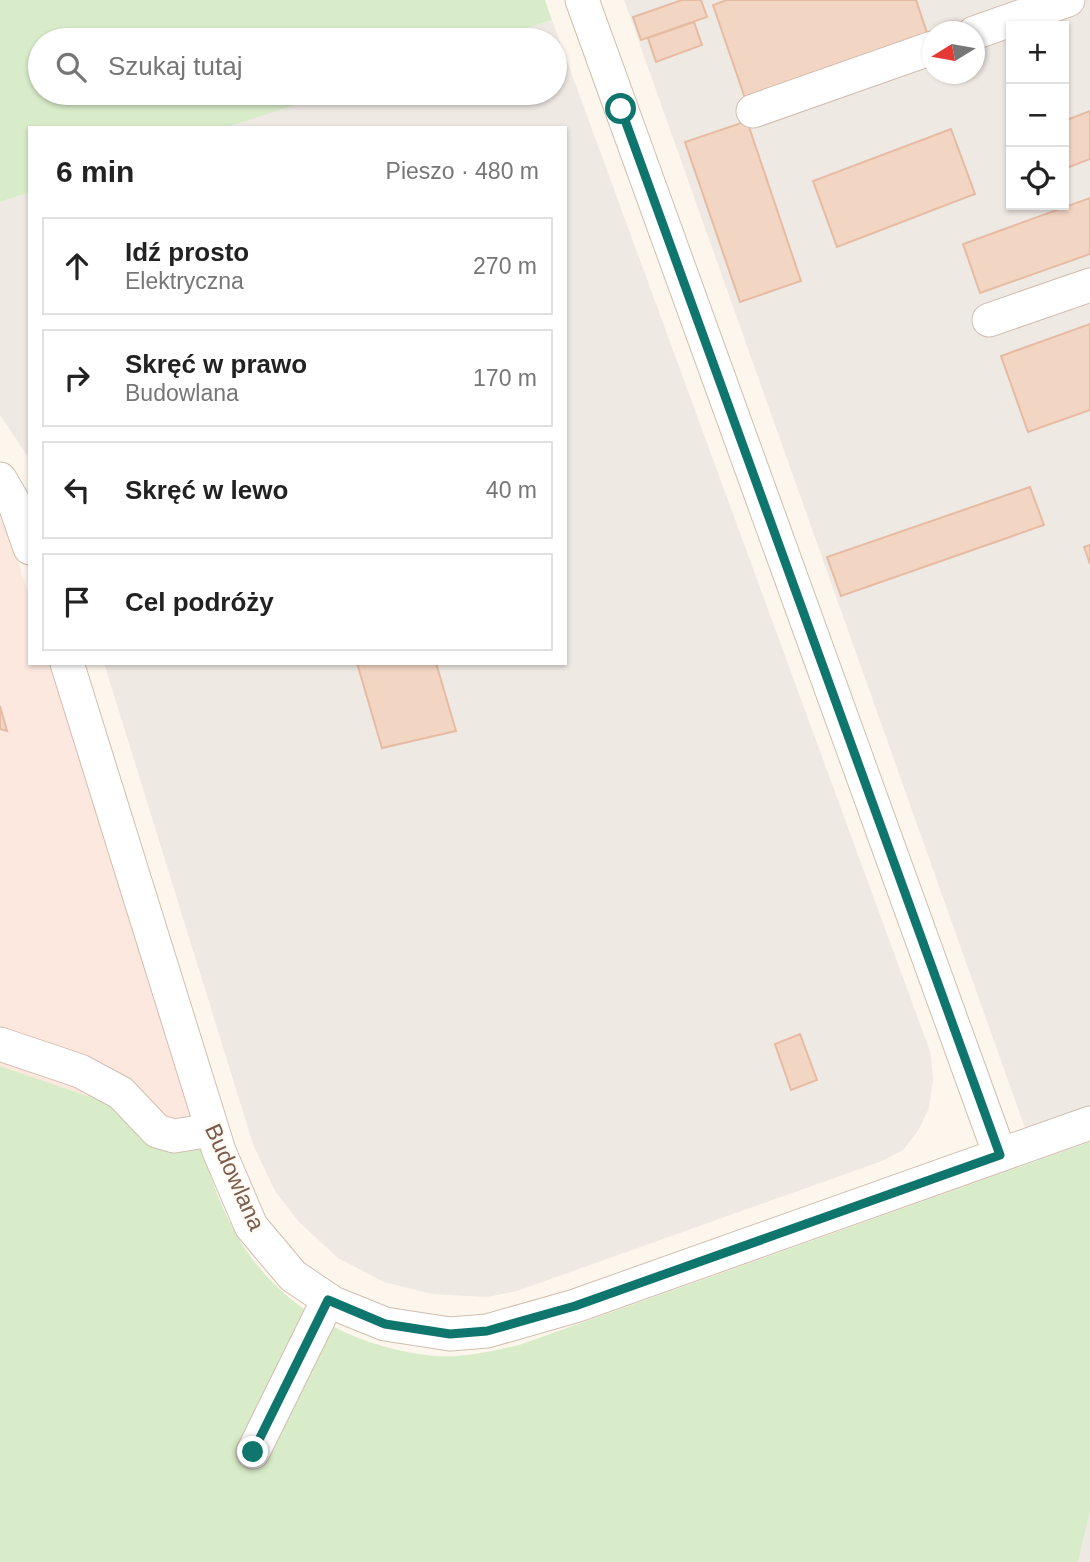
<!DOCTYPE html>
<html lang="pl">
<head>
<meta charset="utf-8">
<style>
  :root { --surface:#fff; --page:#f6f6f6; --text:#222; --muted:#767676; --line:#e0e0e0 }
  body { margin:0; font-family:Arial,sans-serif; background:var(--page); color:var(--text) }
  .controls { position:absolute; right:21px; top:21px; display:grid; overflow:hidden; border-radius:0px; box-shadow:0 2px 5px #0004 }
  .controls button { width:63px; height:63px; display:grid; place-items:center; padding:0; border:0; border-bottom:2px solid var(--line); background:var(--surface); color:var(--text); font:35px sans-serif }
  .compass { position:absolute; left:922px; top:21px; width:63px; height:63px; border-radius:50%; background:var(--surface); box-shadow:0 2px 5px #0004; rotate:259deg }
  .stop { position:absolute; width:21px; height:21px; margin:-16px; border:5px solid #0f766e; border-radius:50%; background:#fff }
  .stop.end { background:#0f766e; border-color:#fff; box-shadow:0 2px 7px #0008 }
  .list { margin:0; padding:0; list-style:none }
  h2 { display:flex; justify-content:space-between; align-items:center; height:91px; margin:0; padding:0 28px; font-size:30px }
  h2 small { font-size:23px; font-weight:400; color:var(--muted) }
  .list li { display:grid; grid-template-columns:46px 1fr auto; gap:21px; align-items:center; box-sizing:border-box; height:98px; margin:0 14px 14px; padding:0 14px; border:2px solid var(--line); border-radius:0px }
  .list b { display:block; font-size:26px; white-space:nowrap }
  .list p { margin:0; font-size:23px; white-space:nowrap; color:var(--muted) }
  .list em { font-size:23px; font-style:normal; color:var(--muted) }
  .icon { flex:none; width:38px; height:38px; fill:none; stroke:currentColor; stroke-width:2; stroke-linecap:round; stroke-linejoin:round }
  .map { position:relative; flex:none; width:1090px; height:1562px; overflow:hidden }
  .search { position:absolute; background:var(--surface); box-shadow:0 2px 5px #0004; left:28px; top:28px; width:539px; height:77px; display:flex; align-items:center; gap:18px; box-sizing:border-box; padding:0 24px; border-radius:38px; color:var(--muted); font-size:26px }
  .panel { position:absolute; background:var(--surface); box-shadow:0 2px 5px #0004; left:28px; top:126px; width:539px; height:539px; border-radius:0px }
  .map>svg:first-child { display:block }
</style>
</head>
<body>
<div class="map">
<svg width="1090" height="1562" viewBox="0 0 1090 1562">
  <rect width="100%" height="100%" fill="#fdf6ec"/>
  <!-- commercial -->
  <path fill="#fde8e0" d="M 0,517 L 9,534 L 30,599 L 30,663 L 50,663 L 196,1133 L 0,1066 Z"/>
  <!-- industrial -->
  <g fill="#efe9e4" fill-rule="evenodd">
    <path d="M 624,0 L 1090,0 L 1090,1142 L 1037,1162 ZM 1011,26 L 1064,26 L 1064,205 L 1011,205 ZM 932,32 L 974,32 L 974,74 L 932,74 Z"/>
    <path d="M 552,20 L 931,1054 L 933,1080 L 929,1108 L 918,1131 L 903,1150 L 882,1161 L 517,1291 L 487,1297 L 432,1294 L 384,1282 L 338,1258 L 299,1222 L 275,1191 L 253,1144 L 104,663 L 565,663 L 565,128 L 225,128 L 332,93 L 555,93 L 555,40 L 492,40 Z"/>
    <path d="M 30,192 L 30,460 L 0,415 L 0,202 Z"/>
    <path d="M 1090,1511 L 1090,1562 L 1078,1562 Z"/>
  </g>
  <!-- green -->
  <g fill="#d8ecc9">
    <path d="M 0,0 L 545,0 L 552,20 L 492,40 L 40,40 L 40,93 L 332,93 L 225,128 L 30,128 L 30,192 L 0,202 Z"/>
    <path d="M 0,1066 L 196,1133 C 208,1169 220,1208 240,1241 C 283,1310 355,1348 435,1356 C 463,1358 492,1351 519,1345 L 1090,1142 L 1090,1511 L 1078,1562 L 0,1562 Z"/>
  </g>
  <!-- building -->
  <g fill="#f3d5c3" stroke="#e6bba3" stroke-width="2">
    <path d="M 682,0 L 701,0 L 707,17 L 641,40 L 633,17 Z"/>
    <path d="M 727,0 L 916,0 L 927,33 L 745,98 L 713,5 Z"/>
    <path d="M 694,22 L 702,45 L 656,62 L 648,38 Z"/>
    <path d="M 1090,111 L 1090,159 L 1064,169 L 1064,121 Z"/>
    <path d="M 747,121 L 801,281 L 740,302 L 685,142 Z"/>
    <path d="M 951,129 L 975,194 L 837,247 L 813,181 Z"/>
    <path d="M 1090,198 L 1090,254 L 980,293 L 963,244 Z"/>
    <path d="M 1090,324 L 1090,410 L 1028,432 L 1001,356 Z"/>
    <path d="M 1030,487 L 1044,525 L 841,596 L 827,557 Z"/>
    <path d="M 1090,545 L 1090,564 L 1084,547 Z"/>
    <path d="M 357,663 L 436,663 L 456,731 L 382,748 Z"/>
    <path d="M 0,706 L 7,731 L 0,729 Z"/>
    <path d="M 800,1034 L 817,1080 L 791,1090 L 775,1044 Z"/>
  </g>
  <g fill="none" stroke-linecap="round" stroke-linejoin="round">
    <!-- minor casing -->
    <g stroke="#d1beb0" stroke-width="35">
      <g id="minor">
        <path d="M 582,0 L 1000,1155"/>
        <path d="M 974,33 L 1068,0"/>
        <path d="M 753,111 L 932,48"/>
        <path d="M 989,320 L 1090,285"/>
        <path d="M 0,479 L 15,505 L 30,548"/>
        <path d="M 67,663 L 219,1151 L 251,1226 L 293,1276 L 333,1303 L 385,1324 L 450,1334 L 487,1331 L 575,1306 L 1090,1123"/>
        <path d="M 0,1044 L 80,1071 L 121,1093 L 157,1131 L 174,1136 L 212,1130"/>
        <path d="M 253,1452 L 328,1300"/>
      </g>
    </g>
    <!-- minor -->
    <use href="#minor" stroke="#fff" stroke-width="33"/>
  </g>
  <g fill="none" stroke-linecap="round" stroke-linejoin="round">
    <!-- route -->
    <path stroke="#0f766e" stroke-width="9" d="M 253,1452 L 328,1300 L 385,1324 L 450,1334 L 487,1331 L 575,1306 L 1000,1155 L 621,109"/>
  </g>
  <g text-anchor="middle" dominant-baseline="central" stroke-width="5" stroke-linejoin="round" paint-order="stroke">
    <!-- street labels -->
    <g font-size="23" fill="#7a5c4d" stroke="#fffaf3">
      <text transform="translate(235 1177) rotate(66)">Budowlana</text>
    </g>
  </g>
</svg>
<div class="controls">
<button>+</button>
<button>−</button>
<button><svg class="icon" aria-label="locate" viewBox="0 0 24 24"><circle cx="12" cy="12" r="6"/><path d="M12 2v4M12 18v4M2 12h4M18 12h4"/></svg></button>
</div>
<svg class="compass" viewBox="-18 -18 36 36"><path d="M0-13l5 13h-10z" fill="#e53935"/><path d="M0 13l5-13h-10z" fill="#767676"/></svg>
<div class="stop" style="left:621px;top:109px"></div>
<div class="stop end" style="left:253px;top:1452px"></div>
<div class="search"><svg class="icon" aria-label="search" viewBox="0 0 24 24"><circle cx="10" cy="10" r="6"/><path d="M15 15l6 6"/></svg>Szukaj tutaj</div>
<section class="panel">
<h2>6 min<small>Pieszo · 480 m</small></h2>
<ul class="list">
<li><svg class="icon" aria-label="ahead" viewBox="0 0 24 24"><path d="M12 20V5M6 11l6-6 6 6"/></svg><div><b>Idź prosto</b><p>Elektryczna</p></div><em>270 m</em></li>
<li><svg class="icon" aria-label="right" viewBox="0 0 24 24"><path d="M7 20v-9h11M14 6l5 5-5 5"/></svg><div><b>Skręć w prawo</b><p>Budowlana</p></div><em>170 m</em></li>
<li><svg class="icon" aria-label="left" viewBox="0 0 24 24"><path d="M17 20v-9H6M10 6l-5 5 5 5"/></svg><div><b>Skręć w lewo</b></div><em>40 m</em></li>
<li><svg class="icon" aria-label="arrive" viewBox="0 0 24 24"><path d="M6 21V4h12l-3 4 3 4H6"/></svg><div><b>Cel podróży</b></div></li>
</ul>
</section>
</div>
</body>
</html>
